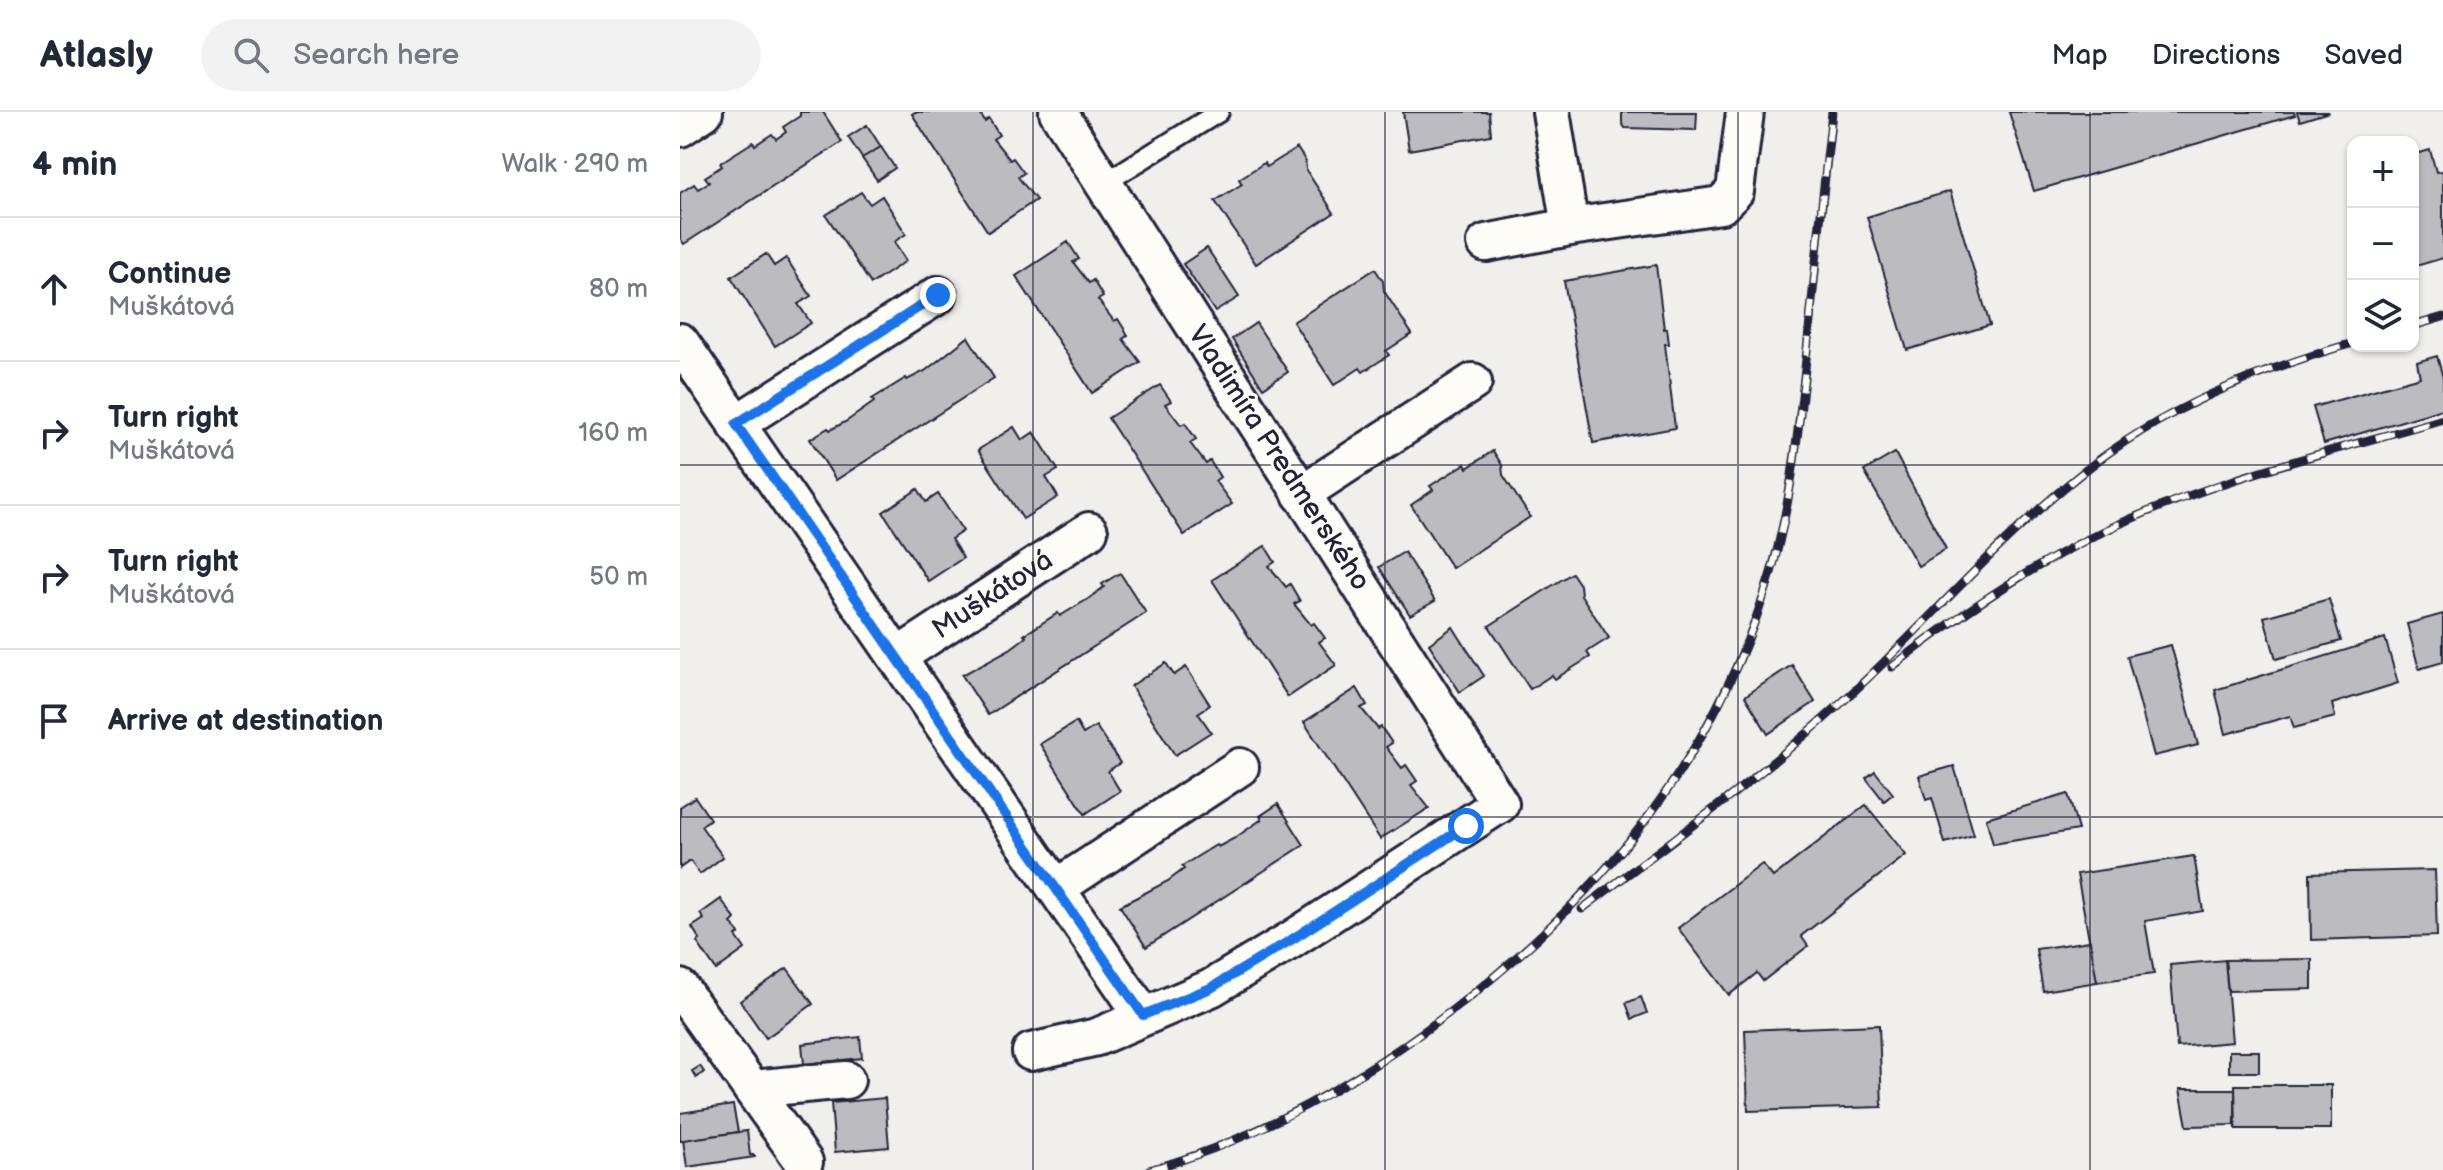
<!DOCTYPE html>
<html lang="en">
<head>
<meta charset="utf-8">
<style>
  :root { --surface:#fff; --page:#f2f2f3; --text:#1f2937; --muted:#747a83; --line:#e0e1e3 }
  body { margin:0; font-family:"Balsamiq Sans",sans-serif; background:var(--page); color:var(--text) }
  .controls { position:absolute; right:24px; top:24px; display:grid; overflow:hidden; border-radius:16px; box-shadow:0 2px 6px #0004 }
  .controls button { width:72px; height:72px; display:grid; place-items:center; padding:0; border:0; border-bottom:2px solid var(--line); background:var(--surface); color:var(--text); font:40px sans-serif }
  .stop { position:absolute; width:24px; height:24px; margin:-18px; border:6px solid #1a73e8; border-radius:50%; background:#fff }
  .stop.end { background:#1a73e8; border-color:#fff; box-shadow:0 2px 8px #0008 }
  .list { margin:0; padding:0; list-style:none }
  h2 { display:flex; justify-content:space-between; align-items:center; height:104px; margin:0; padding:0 32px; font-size:34px }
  h2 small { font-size:26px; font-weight:400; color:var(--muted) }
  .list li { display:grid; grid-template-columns:52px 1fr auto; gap:24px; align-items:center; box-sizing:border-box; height:144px; padding:0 32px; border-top:2px solid var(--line) }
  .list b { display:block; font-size:30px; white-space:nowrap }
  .list p { margin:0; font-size:26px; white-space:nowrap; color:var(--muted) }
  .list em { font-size:26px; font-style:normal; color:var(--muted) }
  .icon { flex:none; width:44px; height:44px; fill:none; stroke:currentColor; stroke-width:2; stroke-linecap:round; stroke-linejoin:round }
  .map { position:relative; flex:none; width:1763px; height:1058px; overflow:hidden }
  header { display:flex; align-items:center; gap:48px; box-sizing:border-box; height:112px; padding:0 40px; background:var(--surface); border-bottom:2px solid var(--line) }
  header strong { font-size:38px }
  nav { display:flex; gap:44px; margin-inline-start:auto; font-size:28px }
  .search { width:560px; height:72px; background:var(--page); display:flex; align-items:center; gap:20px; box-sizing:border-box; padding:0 28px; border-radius:44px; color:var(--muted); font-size:30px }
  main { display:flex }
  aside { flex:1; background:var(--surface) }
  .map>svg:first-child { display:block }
</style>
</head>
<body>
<header>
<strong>Atlasly</strong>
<div class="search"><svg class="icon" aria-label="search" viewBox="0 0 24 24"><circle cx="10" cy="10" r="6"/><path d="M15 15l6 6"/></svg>Search here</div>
<nav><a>Map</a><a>Directions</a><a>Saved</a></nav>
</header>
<main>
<aside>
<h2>4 min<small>Walk · 290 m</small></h2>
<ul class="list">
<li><svg class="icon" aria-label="ahead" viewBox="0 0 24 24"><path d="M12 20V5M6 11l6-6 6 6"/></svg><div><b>Continue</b><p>Muškátová</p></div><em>80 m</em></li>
<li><svg class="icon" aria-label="right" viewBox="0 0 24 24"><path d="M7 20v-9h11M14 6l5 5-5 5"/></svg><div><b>Turn right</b><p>Muškátová</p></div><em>160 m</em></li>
<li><svg class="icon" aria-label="right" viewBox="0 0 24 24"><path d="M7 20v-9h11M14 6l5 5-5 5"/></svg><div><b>Turn right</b><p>Muškátová</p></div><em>50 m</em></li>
<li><svg class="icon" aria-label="arrive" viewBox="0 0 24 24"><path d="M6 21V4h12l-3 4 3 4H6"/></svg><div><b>Arrive at destination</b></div></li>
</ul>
</aside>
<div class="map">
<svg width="1763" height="1058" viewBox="0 0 1763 1058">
  <rect width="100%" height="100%" fill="#f0efec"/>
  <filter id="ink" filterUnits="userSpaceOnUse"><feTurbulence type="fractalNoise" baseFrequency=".0125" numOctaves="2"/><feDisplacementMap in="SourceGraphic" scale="16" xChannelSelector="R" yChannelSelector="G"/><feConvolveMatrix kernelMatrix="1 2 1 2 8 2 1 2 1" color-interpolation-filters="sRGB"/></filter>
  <g filter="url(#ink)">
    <!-- building -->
    <g fill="#bcbcc0" stroke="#22223b" stroke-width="2">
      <path d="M 120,0 L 143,0 L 162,30 L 4,132 L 0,126 L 0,81 L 14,72 L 18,77 L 29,70 L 25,65 L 42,54 L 40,51 L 73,30 L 75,33 L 92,22 L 96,27 L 106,20 L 103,15 L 120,4 Z"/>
      <path d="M 235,0 L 299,0 L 305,10 L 309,7 L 319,23 L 313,27 L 330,48 L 333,46 L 344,61 L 338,65 L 356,88 L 308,120 L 232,2 Z"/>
      <path d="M 723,0 L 809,0 L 811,23 L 729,38 Z"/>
      <path d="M 942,0 L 1017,0 L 1016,18 L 945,16 L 942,11 Z"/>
      <path d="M 1329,0 L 1614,0 L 1615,3 L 1354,79 Z"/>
      <path d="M 1617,0 L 1649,0 L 1620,9 Z"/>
      <path d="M 187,13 L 201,35 L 182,46 L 168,25 Z"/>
      <path d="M 201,35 L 215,56 L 197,68 L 182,46 Z"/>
      <path d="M 617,36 L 625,48 L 626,58 L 654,101 L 576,152 L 535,89 L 562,72 L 559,67 L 584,51 L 587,55 Z"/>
      <path d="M 1750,38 L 1756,60 L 1763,59 L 1763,146 L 1733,155 L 1733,43 Z"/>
      <path d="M 1270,79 L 1310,213 L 1227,238 L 1187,105 Z"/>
      <path d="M 181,80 L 190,92 L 202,84 L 226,122 L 214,130 L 226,149 L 191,172 L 146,103 Z"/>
      <path d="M 388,130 L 399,147 L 393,150 L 409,171 L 413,168 L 423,185 L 418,188 L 434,209 L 438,207 L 448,223 L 443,227 L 460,250 L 412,281 L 336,164 Z"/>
      <path d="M 527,136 L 559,185 L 535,200 L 503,152 Z"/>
      <path d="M 86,142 L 94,154 L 106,146 L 131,184 L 118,192 L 131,211 L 95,234 L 51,165 Z"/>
      <path d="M 976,153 L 984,217 L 987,216 L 989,232 L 985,232 L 995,316 L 913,331 L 884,169 Z"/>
      <path d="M 695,157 L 703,169 L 704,179 L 732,222 L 706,239 L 709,243 L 683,260 L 680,256 L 654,273 L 613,210 Z"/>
      <path d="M 576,211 L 608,260 L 583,276 L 552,227 Z"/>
      <path d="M 288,225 L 314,266 L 156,368 L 130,327 L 148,316 L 150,318 L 167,309 L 194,290 L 192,287 L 226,266 L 227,268 L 245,259 Z"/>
      <path d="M 1757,244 L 1763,266 L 1763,297 L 1644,332 L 1633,295 L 1740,265 L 1737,250 Z"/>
      <path d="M 480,273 L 491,289 L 485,292 L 501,313 L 505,311 L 516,327 L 510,331 L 526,352 L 530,349 L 540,365 L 535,369 L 552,392 L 504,423 L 428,306 Z"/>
      <path d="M 334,315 L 342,328 L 354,320 L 378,358 L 366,365 L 378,385 L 343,407 L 298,338 Z"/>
      <path d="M 813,339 L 822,353 L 823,363 L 850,405 L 772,456 L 731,393 L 753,378 L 750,374 L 785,352 L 787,356 Z"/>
      <path d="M 1215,341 L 1266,437 L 1238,454 L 1184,359 Z"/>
      <path d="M 238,377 L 246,390 L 258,382 L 283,419 L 271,427 L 283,446 L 248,469 L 203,400 Z"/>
      <path d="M 585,434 L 595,450 L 589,454 L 606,475 L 610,472 L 620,489 L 614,492 L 631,513 L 634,511 L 645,526 L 639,530 L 656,553 L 608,585 L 532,468 Z"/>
      <path d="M 724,440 L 755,489 L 730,503 L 699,455 Z"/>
      <path d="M 440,461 L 466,501 L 308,603 L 282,563 L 330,537 L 346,525 L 344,523 L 378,501 L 380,504 L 408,487 L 424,475 L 422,472 Z"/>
      <path d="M 892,461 L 900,473 L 901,483 L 929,526 L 907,540 L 910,545 L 875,567 L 872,563 L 850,577 L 809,514 Z"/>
      <path d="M 1649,487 L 1661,529 L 1596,547 L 1584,505 Z"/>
      <path d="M 1763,502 L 1763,550 L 1739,557 L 1727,512 Z"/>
      <path d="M 773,515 L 804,564 L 780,580 L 749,532 Z"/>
      <path d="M 1705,526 L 1718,571 L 1652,592 L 1655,605 L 1614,616 L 1610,604 L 1546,622 L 1535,578 Z"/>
      <path d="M 1491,533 L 1518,633 L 1474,644 L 1447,544 Z"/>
      <path d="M 486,551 L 494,563 L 506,555 L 530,593 L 518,601 L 531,620 L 495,643 L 451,574 Z"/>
      <path d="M 1112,553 L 1135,590 L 1088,622 L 1065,584 Z"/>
      <path d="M 677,576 L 687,593 L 681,596 L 698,617 L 701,615 L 712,631 L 706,635 L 722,656 L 726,653 L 737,669 L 731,673 L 749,696 L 700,727 L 624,610 Z"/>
      <path d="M 396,610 L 403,622 L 416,614 L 440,651 L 428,659 L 440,679 L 405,702 L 360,632 Z"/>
      <path d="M 1274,654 L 1294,723 L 1265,731 L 1252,686 L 1246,688 L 1239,664 Z"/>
      <path d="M 1195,659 L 1213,682 L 1204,689 L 1186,666 Z"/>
      <path d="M 1388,682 L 1398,718 L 1313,732 L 1306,706 Z"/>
      <path d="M 15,685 L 30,707 L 21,714 L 43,745 L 20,762 L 10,749 L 0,756 L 0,695 Z"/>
      <path d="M 598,692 L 624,733 L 466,835 L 440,794 L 488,769 L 504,757 L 502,754 L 536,733 L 538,735 L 555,726 L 582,707 L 580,704 Z"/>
      <path d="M 1186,693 L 1226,743 L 1121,824 L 1128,834 L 1083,869 L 1077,861 L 1049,883 L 998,816 L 1082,752 L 1093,765 Z"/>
      <path d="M 1514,744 L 1523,799 L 1465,809 L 1474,862 L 1417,870 L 1397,762 Z"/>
      <path d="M 1755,758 L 1757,824 L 1631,828 L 1630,761 Z"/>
      <path d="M 41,787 L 55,807 L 51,811 L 59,822 L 56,824 L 65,837 L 36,858 L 17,830 L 20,828 L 12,815 L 24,807 L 20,802 Z"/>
      <path d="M 1410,829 L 1417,870 L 1363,879 L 1356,837 Z"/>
      <path d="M 1632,847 L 1632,877 L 1548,879 L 1545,848 Z"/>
      <path d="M 1545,848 L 1552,930 L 1497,935 L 1490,853 Z"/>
      <path d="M 107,856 L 133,892 L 86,926 L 60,889 Z"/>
      <path d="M 961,885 L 967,901 L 952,907 L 946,891 Z"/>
      <path d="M 1199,913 L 1202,995 L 1068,999 L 1065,918 Z"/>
      <path d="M 180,925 L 182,946 L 124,952 L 122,932 Z"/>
      <rect x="1549" y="939" width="30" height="21"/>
      <path d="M 20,954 L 24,960 L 16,966 L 12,959 Z"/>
      <path d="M 1555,973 L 1651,973 L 1651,1017 L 1556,1017 Z"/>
      <path d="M 1500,977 L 1555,977 L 1555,1013 L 1507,1014 Z"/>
      <path d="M 205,986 L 209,1035 L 155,1040 L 151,991 Z"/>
      <path d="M 53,993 L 58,1020 L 0,1029 L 0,1001 Z"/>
      <path d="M 67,1019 L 70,1043 L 74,1043 L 75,1045 L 7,1055 L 3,1028 Z"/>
    </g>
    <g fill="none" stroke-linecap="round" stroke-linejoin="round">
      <!-- lane casing -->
      <g stroke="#22223b" stroke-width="24">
        <path id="lane" d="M 424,71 L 539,0"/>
      </g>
      <!-- street casing -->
      <g stroke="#22223b" stroke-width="42">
        <g id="street">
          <path d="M 0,16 L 24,0"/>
          <path d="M 890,115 L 1041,93 L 1055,79 L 1065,0"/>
          <path d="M 806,131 L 890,115 L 871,0"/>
          <path d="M 0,230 L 463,903"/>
          <path d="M 56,312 L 258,183"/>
          <path d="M 621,382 L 793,270"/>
          <path id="s1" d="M 217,545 L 409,419"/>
          <path d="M 376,776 L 560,655"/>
          <path d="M 0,876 L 124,1050"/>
          <path d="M 351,940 L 417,925 L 531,876 L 611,828 L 820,692 L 378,0"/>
          <path d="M 72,977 L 166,968"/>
        </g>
      </g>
      <!-- lane -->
      <use href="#lane" stroke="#fdfcf7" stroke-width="18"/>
      <!-- street -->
      <use href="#street" stroke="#fdfcf7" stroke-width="36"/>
      <!-- rail casing -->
      <g stroke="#22223b" stroke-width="9">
        <g id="rail">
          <path d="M 1733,214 L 1763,205"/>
          <path d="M 1212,555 C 1276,505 1343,459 1416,423 C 1526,369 1646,341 1763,307"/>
          <path d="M 902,797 C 988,731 1078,667 1158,594 C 1241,519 1314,431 1402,361 C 1481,297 1576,259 1673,231"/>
          <path d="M 469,1058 C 580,1027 679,969 770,900 C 916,788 1027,658 1085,480 C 1111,402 1118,320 1127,238 C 1135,159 1143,79 1152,0"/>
        </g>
      </g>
      <!-- rail -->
      <use href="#rail" stroke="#fdfcf7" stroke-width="6" stroke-dasharray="18" stroke-linecap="butt"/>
    </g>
  </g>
  <g fill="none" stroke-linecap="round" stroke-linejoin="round" filter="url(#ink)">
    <!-- route -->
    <path stroke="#1a73e8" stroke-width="10" d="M 258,183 L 56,312 L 463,903 L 531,876 L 611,828 L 786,714"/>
  </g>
  <!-- grid -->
  <path fill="none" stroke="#22223b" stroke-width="2" stroke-opacity="0.55" d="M 353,0 L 353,1058M 705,0 L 705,1058M 1058,0 L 1058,1058M 1410,0 L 1410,1058M 0,353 L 1763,353M 0,705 L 1763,705"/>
  <g text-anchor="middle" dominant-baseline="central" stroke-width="6" stroke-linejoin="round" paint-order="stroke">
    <!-- street labels -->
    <g font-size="28" fill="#22223b" stroke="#fdfcf7">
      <text transform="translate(599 346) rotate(57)">Vladimíra Predmerského</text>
      <text stroke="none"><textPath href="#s1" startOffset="114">Muškátová</textPath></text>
    </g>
  </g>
</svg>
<div class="controls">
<button>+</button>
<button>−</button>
<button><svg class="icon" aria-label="layers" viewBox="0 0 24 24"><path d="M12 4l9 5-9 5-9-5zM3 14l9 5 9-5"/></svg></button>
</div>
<div class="stop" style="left:786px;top:714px"></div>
<div class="stop end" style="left:258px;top:183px"></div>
</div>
</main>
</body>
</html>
